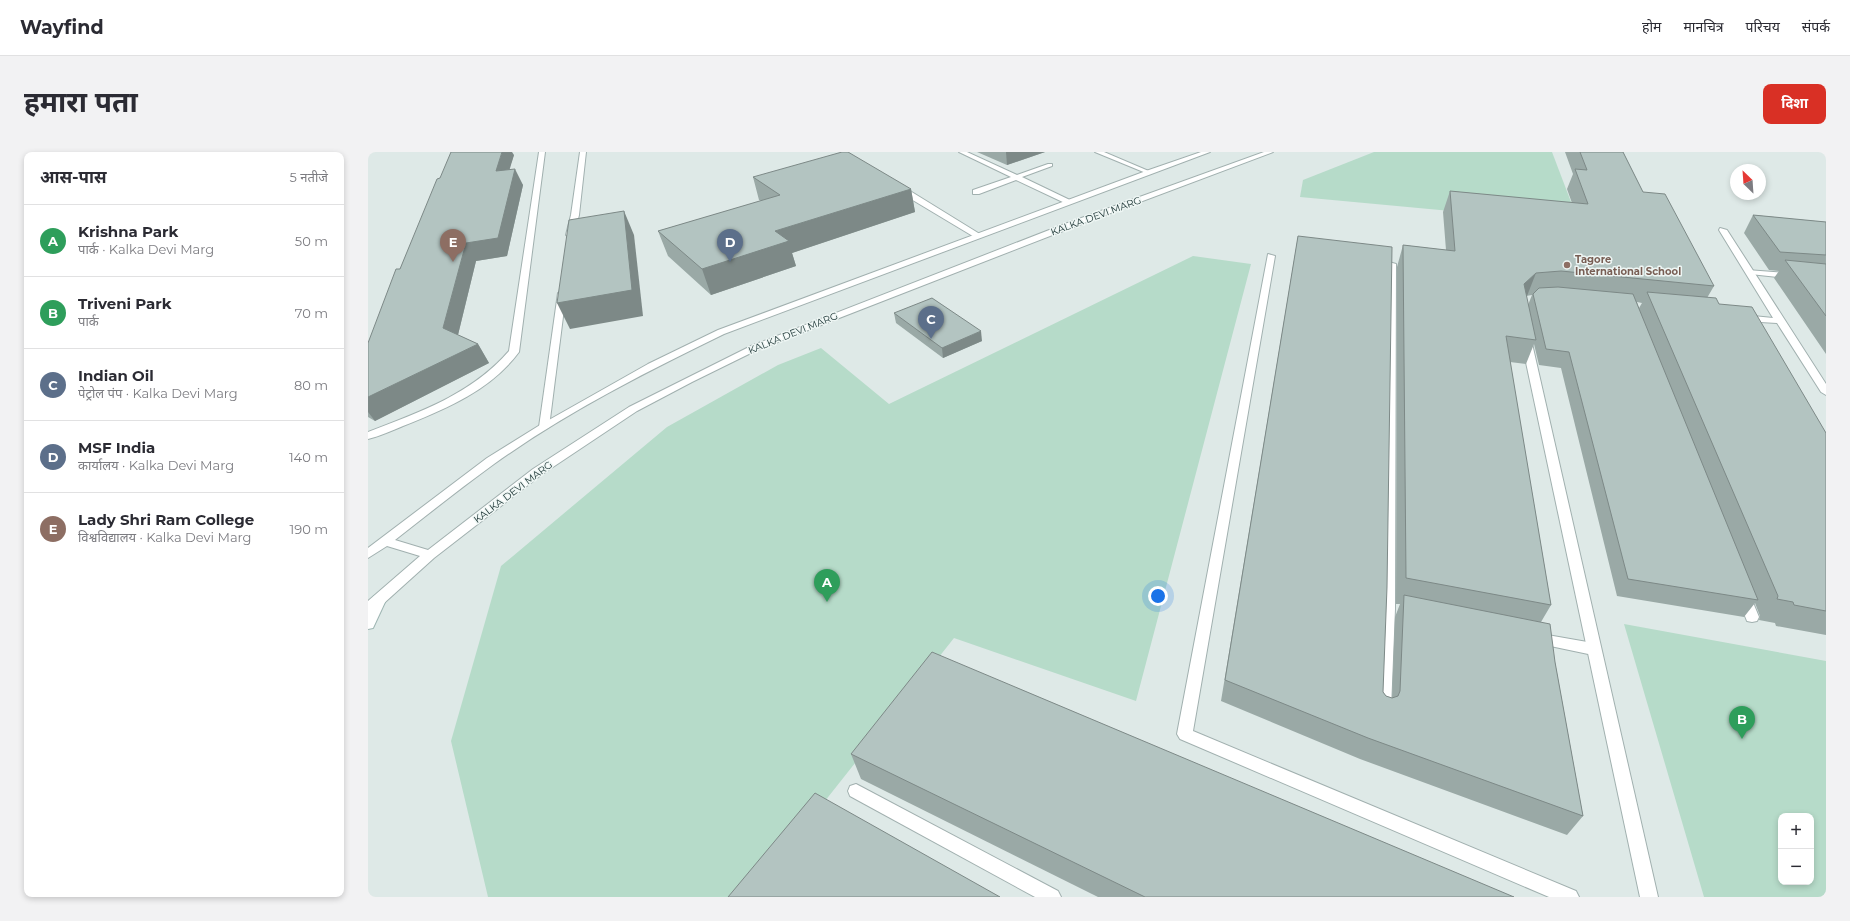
<!DOCTYPE html>
<html lang="hi">
<head>
<meta charset="utf-8">
<style>
  :root { --surface:#fff; --page:#f2f2f3; --text:#2b2b33; --muted:#7c7c81; --line:#e1e1e2; --accent:#d93025 }
  body { margin:0; font-family:Montserrat,"Noto Sans Devanagari",sans-serif; background:var(--page); color:var(--text) }
  .controls { position:absolute; right:12px; bottom:12px; display:grid; overflow:hidden; border-radius:8px; box-shadow:0 2px 6px #0003 }
  .controls button { width:36px; height:36px; display:grid; place-items:center; padding:0; border:0; border-bottom:1px solid var(--line); background:var(--surface); color:var(--text); font:20px sans-serif }
  .compass { position:absolute; left:1362px; top:12px; width:36px; height:36px; border-radius:50%; background:var(--surface); box-shadow:0 2px 6px #0003; rotate:335deg }
  .you { position:absolute; left:790px; top:444px; width:14px; height:14px; margin:-10px; border:3px solid #fff; border-radius:50%; background:#1a73e8; box-shadow:0 0 0 6px #1a73e833 }
  .badge { display:grid; place-items:center; width:26px; height:26px; border-radius:50%; background:var(--accent); color:#fff; font-size:13px; font-weight:700 }
  .pin { position:absolute; translate:-50% -33px; filter:drop-shadow(0 1px 2px #0008) }
  .pin::after { content:''; position:absolute; top:21px; width:14px; height:12px; background:inherit; clip-path:polygon(0 0,100% 0,50% 100%) }
  .list { margin:0; padding:0; list-style:none }
  h2 { display:flex; justify-content:space-between; align-items:center; height:52px; margin:0; padding:0 16px; font-size:17px }
  h2 small { font-size:13px; font-weight:400; color:var(--muted) }
  .list li { display:grid; grid-template-columns:26px 1fr auto; gap:12px; align-items:center; box-sizing:border-box; height:72px; padding:0 16px; border-top:1px solid var(--line) }
  .list b { display:block; font-size:15px; white-space:nowrap }
  .list p { margin:0; font-size:13px; white-space:nowrap; color:var(--muted) }
  .list em { font-size:13px; font-style:normal; color:var(--muted) }
  .map { position:relative; flex:none; width:1458px; height:745px; overflow:hidden; border-radius:8px }
  header { display:flex; align-items:center; gap:24px; box-sizing:border-box; height:56px; padding:0 20px; background:var(--surface); border-bottom:1px solid var(--line) }
  header strong { font-size:19px }
  nav { display:flex; gap:22px; margin-inline-start:auto; font-size:14px }
  .intro { display:flex; align-items:center; justify-content:space-between; box-sizing:border-box; height:96px; padding:0 24px }
  h1 { margin:0; font-size:28px }
  .button { padding:10px 18px; border-radius:8px; background:var(--accent); color:#fff; font-size:14px; font-weight:700 }
  main { display:flex; gap:24px; padding:0 24px }
  aside { flex:1; background:var(--surface); border-radius:8px; box-shadow:0 2px 6px #0003 }
  .map>svg:first-child { display:block }
</style>
</head>
<body>
<header>
<strong>Wayfind</strong>
<nav><a>होम</a><a>मानचित्र</a><a>परिचय</a><a>संपर्क</a></nav>
</header>
<div class="intro"><h1>हमारा पता</h1><a class="button">दिशा</a></div>
<main>
<aside>
<h2>आस-पास<small>5 नतीजे</small></h2>
<ul class="list">
<li><span class="badge" style="background:#2e9e5b">A</span><div><b>Krishna Park</b><p>पार्क · Kalka Devi Marg</p></div><em>50 m</em></li>
<li><span class="badge" style="background:#2e9e5b">B</span><div><b>Triveni Park</b><p>पार्क</p></div><em>70 m</em></li>
<li><span class="badge" style="background:#5c6f8a">C</span><div><b>Indian Oil</b><p>पेट्रोल पंप · Kalka Devi Marg</p></div><em>80 m</em></li>
<li><span class="badge" style="background:#5c6f8a">D</span><div><b>MSF India</b><p>कार्यालय · Kalka Devi Marg</p></div><em>140 m</em></li>
<li><span class="badge" style="background:#8d6e63">E</span><div><b>Lady Shri Ram College</b><p>विश्वविद्यालय · Kalka Devi Marg</p></div><em>190 m</em></li>
</ul>
</aside>
<div class="map">
<svg width="1458" height="745" viewBox="0 0 1458 745">
  <rect width="100%" height="100%" fill="#dee9e7"/>
  <!-- green -->
  <g fill="#b6dbc9" fill-rule="evenodd">
    <path d="M 1006,0 L 1184,0 L 1211,71 L 932,45 L 935,28 Z"/>
    <path d="M 825,104 L 883,112 L 768,549 L 586,486 L 381,745 L 120,745 L 83,589 L 133,414 L 299,275 L 410,213 L 453,196 L 521,252 Z"/>
    <path d="M 1256,472 L 1458,509 L 1458,745 L 1336,745 ZM 1413,664 L 1443,664 L 1443,730 L 1413,730 Z"/>
  </g>
  <g fill="none" stroke-linecap="round" stroke-linejoin="round">
    <!-- service casing -->
    <g stroke="#a1b0af" stroke-width="2">
      <g id="service">
        <path d="M 171,0 L 177,0 L 151,200 C 123,238 78,257 35,274 C 23,279 12,284 0,287 L 0,280 C 52,260 104,242 141,199 Z"/>
        <path d="M 528,34 L 534,34 L 615,84 L 608,86 L 528,38 Z"/>
        <path d="M 1021,110 L 1028,112 L 1027,457 L 1023,557 L 1021,561 L 1016,563 L 1011,561 L 1009,557 L 1013,457 Z"/>
        <path d="M 1379,118 L 1458,124 L 1458,130 L 1382,122 L 1378,120 Z"/>
        <path d="M 1376,439 L 1381,441 L 1391,465 L 1389,469 L 1384,470 L 1379,469 L 1369,444 L 1371,441 Z"/>
        <path d="M 1168,481 L 1225,491 L 1230,493 L 1232,497 L 1230,501 L 1225,503 L 1168,491 L 1163,490 L 1161,486 L 1163,482 Z"/>
        <path d="M 488,632 L 690,739 L 693,745 L 667,745 L 482,644 L 480,639 L 482,634 Z"/>
      </g>
    </g>
    <!-- minor casing -->
    <g stroke="#a1b0af" stroke-width="2">
      <g id="minor">
        <path d="M 212,0 L 218,0 L 211,63 L 206,83 L 202,85 L 198,83 L 203,63 Z"/>
        <path d="M 591,0 L 599,0 L 649,23 L 680,12 L 684,12 L 684,14 L 654,25 L 706,50 L 699,52 L 648,28 L 611,42 L 605,42 L 605,38 L 643,25 Z"/>
        <path d="M 727,0 L 736,0 L 783,20 L 778,21 Z"/>
        <path d="M 1352,76 L 1359,78 L 1458,232 L 1458,243 L 1453,240 L 1409,171 L 1375,169 L 1371,166 L 1375,163 L 1405,166 L 1351,78 Z"/>
        <path d="M 900,102 L 907,104 L 825,579 L 1208,739 L 1211,745 L 1181,745 L 812,587 L 809,582 Z"/>
        <path d="M 194,138 L 198,141 L 181,275 L 176,278 L 171,275 L 190,141 Z"/>
        <path d="M 1158,184 L 1163,187 L 1290,745 L 1272,745 L 1153,187 Z"/>
      </g>
    </g>
    <!-- tertiary casing -->
    <g stroke="#a1b0af" stroke-width="2">
      <path id="tertiary" d="M 833,0 L 842,0 L 356,182 C 278,220 197,261 126,312 C 93,336 60,362 27,388 L 60,398 L 165,317 L 261,255 L 383,194 L 694,73 L 896,0 L 905,0 L 700,77 L 389,198 L 324,230 L 269,259 L 173,323 L 66,406 L 5,461 L 0,462 L 0,449 L 52,404 L 19,394 L 0,406 L 0,396 L 119,306 L 172,273 L 280,212 L 350,178 L 778,19 Z"/>
    </g>
    <!-- secondary casing -->
    <g stroke="#9db5b2" stroke-width="2">
      <path id="secondary" d="M 11,443 L 16,444 L 18,448 L 5,476 L 0,477 L 0,458 L 6,444 Z"/>
    </g>
    <!-- service -->
    <use href="#service" fill="#fff" fill-rule="evenodd"/>
    <!-- minor -->
    <use href="#minor" fill="#fff" fill-rule="evenodd"/>
    <!-- tertiary -->
    <use href="#tertiary" fill="#fff" fill-rule="evenodd"/>
    <!-- secondary -->
    <use href="#secondary" fill="#fff" fill-rule="evenodd"/>
  </g>
  <!-- wall -->
  <g fill="#9aa9a6" fill-rule="evenodd">
    <path d="M 609,0 L 677,0 L 639,13 Z"/>
    <path d="M 1197,0 L 1255,0 L 1275,40 L 1346,134 L 1339,146 L 1351,152 L 1458,281 L 1458,483 L 1408,474 L 1407,471 L 1391,468 L 1392,464 L 1387,451 L 1376,465 L 1249,444 L 1193,216 L 1171,213 L 1166,192 L 1158,212 L 1142,210 L 1183,453 L 1173,470 L 1187,510 L 1215,664 L 1199,683 L 992,607 L 853,549 L 930,84 L 1015,540 L 1018,544 L 1024,546 L 1027,465 L 1032,452 L 1028,452 L 1029,115 L 1035,93 L 1078,98 L 1075,60 L 1082,39 L 1204,51 L 1199,37 L 1205,22 ZM 1164,143 L 1160,153 L 1158,144 ZM 1269,150 L 1274,151 L 1271,156 Z"/>
    <path d="M 146,3 L 141,17 L 155,33 L 139,104 L 108,109 L 90,183 L 110,192 L 121,211 L 7,269 L 0,265 L 0,191 L 32,117 L 72,26 Z"/>
    <path d="M 385,25 L 543,37 L 547,60 L 424,101 L 428,114 L 343,143 L 300,104 L 290,79 L 393,49 L 391,48 Z"/>
    <path d="M 1385,63 L 1458,70 L 1458,202 L 1406,126 L 1411,119 L 1401,118 L 1376,81 Z"/>
    <path d="M 526,161 L 614,189 L 575,206 L 528,171 Z"/>
    <path d="M 483,602 L 1146,745 L 730,745 L 493,627 Z"/>
  </g>
  <!-- shaded-wall -->
  <g fill="#7d8987">
    <path d="M 134,0 L 144,0 L 146,3 L 136,36 L 128,19 Z"/>
    <path d="M 638,0 L 677,0 L 639,13 Z"/>
    <path d="M 147,17 L 155,33 L 139,104 L 108,109 L 87,195 L 75,176 L 98,91 Z"/>
    <path d="M 543,37 L 547,60 L 424,101 L 428,114 L 343,143 L 334,117 L 407,79 Z"/>
    <path d="M 256,59 L 266,83 L 275,164 L 202,177 L 189,151 Z"/>
    <path d="M 1168,121 L 1159,144 L 1147,155 L 1156,132 Z"/>
    <path d="M 613,179 L 614,189 L 575,206 L 574,196 Z"/>
    <path d="M 110,192 L 121,211 L 7,269 L 0,260 L 0,245 Z"/>
  </g>
  <!-- building -->
  <g fill="#b3c4c1" stroke="#7d8987">
    <path d="M 83,0 L 134,0 L 128,19 L 147,17 L 130,86 L 98,91 L 75,176 L 110,192 L 0,245 L 0,191 L 28,117 L 32,117 L 69,27 L 72,26 Z"/>
    <path d="M 474,0 L 480,0 L 543,37 L 407,79 L 421,89 L 334,117 L 290,79 L 412,43 L 385,25 Z"/>
    <path d="M 1212,0 L 1255,0 L 1275,40 L 1297,42 L 1346,134 L 1193,119 L 1168,121 L 1156,132 L 1168,188 L 1138,184 L 1183,453 L 1038,426 L 1035,93 L 1087,99 L 1082,39 L 1220,52 L 1207,17 L 1219,18 Z"/>
    <path d="M 256,59 L 264,138 L 189,151 L 201,68 Z"/>
    <path d="M 1385,63 L 1458,70 L 1458,103 L 1412,100 Z"/>
    <path d="M 930,84 L 1024,95 L 1019,435 L 1015,540 L 1018,544 L 1024,546 L 1030,544 L 1032,539 L 1036,443 L 1182,472 L 1187,510 L 1215,664 L 1000,586 L 857,528 Z"/>
    <path d="M 1417,108 L 1458,112 L 1458,164 Z"/>
    <path d="M 1190,135 L 1265,142 L 1390,448 L 1260,427 L 1201,200 L 1178,197 L 1165,142 L 1171,136 Z"/>
    <path d="M 1279,140 L 1348,146 L 1351,152 L 1384,155 L 1458,281 L 1458,459 L 1426,453 L 1425,450 L 1409,447 L 1410,444 Z"/>
    <path d="M 564,146 L 613,179 L 574,196 L 526,161 Z"/>
    <path d="M 564,500 L 1146,745 L 777,745 L 483,602 Z"/>
    <path d="M 447,641 L 632,745 L 360,745 Z"/>
  </g>
  <!-- markers -->
  <circle fill="#8d6e63" stroke="#eef6f4" stroke-width="1.5" cx="1199" cy="113" r="4"/>
  <g text-anchor="middle" dominant-baseline="central" stroke-width="3" stroke-linejoin="round" paint-order="stroke">
    <!-- far-street labels -->
    <g font-size="10" fill="#203838" stroke="#eef6f4">
      <text transform="translate(728 64) rotate(-20)">KALKA DEVI MARG</text>
      <text transform="translate(425 181) rotate(-22)">KALKA DEVI MARG</text>
      <text transform="translate(145 340) rotate(-37)">KALKA DEVI MARG</text>
    </g>
    <!-- far-education labels -->
    <g font-size="10" font-weight="bold" fill="#785e54" stroke="#eef6f4" text-anchor="start">
      <text x="1207" y="107">Tagore<tspan x="1207" dy="12">International School</tspan></text>
    </g>
  </g>
</svg>
<div class="controls">
<button>+</button>
<button>−</button>
</div>
<svg class="compass" viewBox="-18 -18 36 36"><path d="M0-13l5 13h-10z" fill="#e53935"/><path d="M0 13l5-13h-10z" fill="#7c7c81"/></svg>
<div class="you"></div>
<div class="pin badge" style="left:459px;top:450px;background:#2e9e5b">A</div>
<div class="pin badge" style="left:1374px;top:587px;background:#2e9e5b">B</div>
<div class="pin badge" style="left:563px;top:187px;background:#5c6f8a">C</div>
<div class="pin badge" style="left:362px;top:110px;background:#5c6f8a">D</div>
<div class="pin badge" style="left:85px;top:110px;background:#8d6e63">E</div>
</div>
</main>
</body>
</html>
